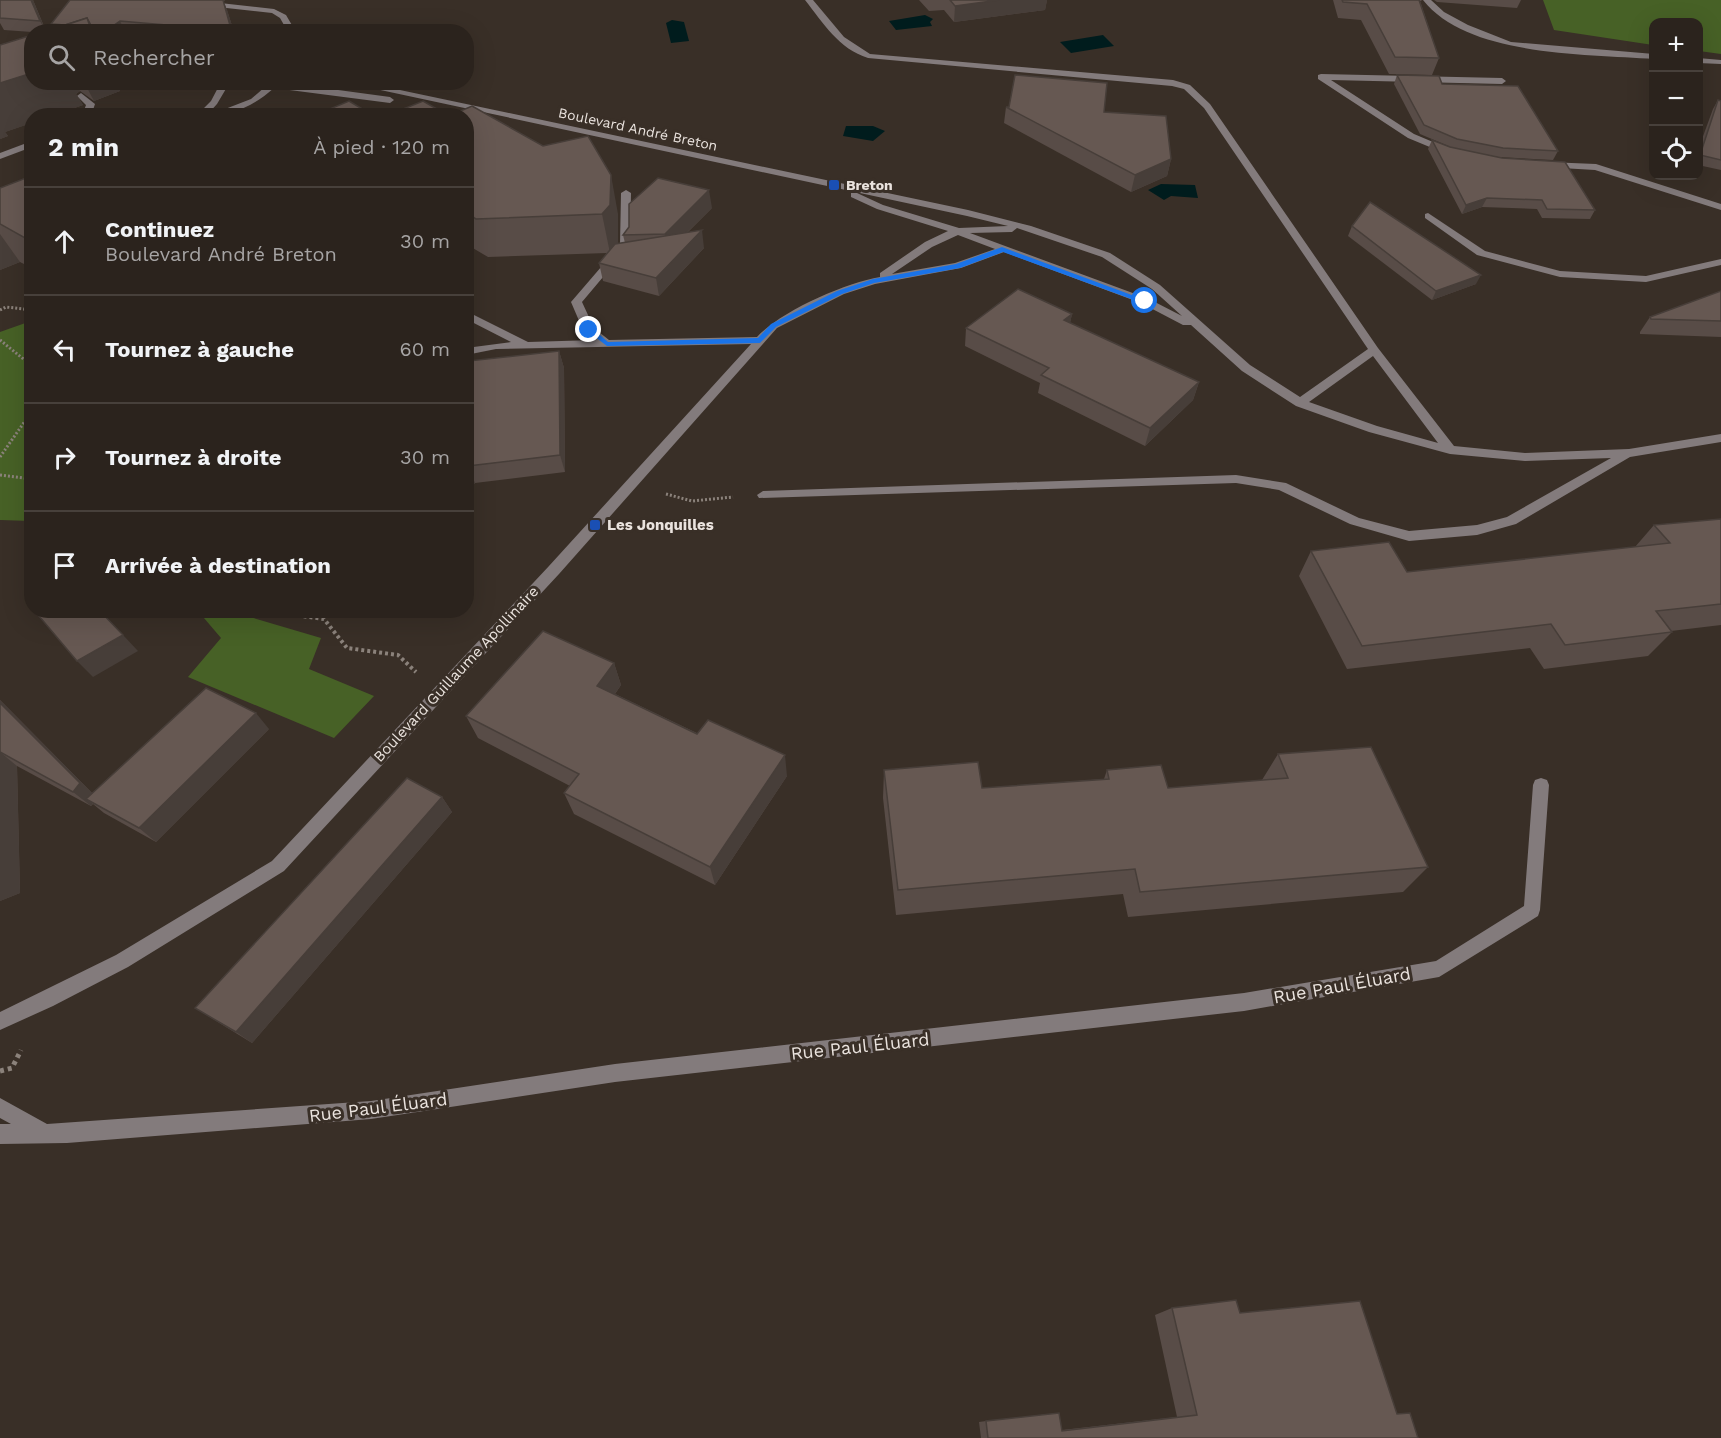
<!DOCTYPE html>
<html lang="fr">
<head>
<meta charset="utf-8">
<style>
  :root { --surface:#2b231d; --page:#372f2a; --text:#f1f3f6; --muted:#a6a4a4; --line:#47403b }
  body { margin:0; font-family:"Work Sans",sans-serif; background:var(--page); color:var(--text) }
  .controls { position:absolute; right:18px; top:18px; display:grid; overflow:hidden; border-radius:12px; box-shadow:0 6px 24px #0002 }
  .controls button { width:54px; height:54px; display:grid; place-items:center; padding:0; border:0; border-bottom:2px solid var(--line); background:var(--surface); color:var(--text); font:30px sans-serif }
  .stop { position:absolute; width:18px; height:18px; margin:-14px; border:4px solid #1a73e8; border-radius:50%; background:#fff }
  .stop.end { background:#1a73e8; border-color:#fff; box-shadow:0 2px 6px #0008 }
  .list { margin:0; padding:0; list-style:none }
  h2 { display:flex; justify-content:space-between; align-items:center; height:78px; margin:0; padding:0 24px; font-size:26px }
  h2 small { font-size:20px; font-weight:400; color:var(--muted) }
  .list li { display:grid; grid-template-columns:39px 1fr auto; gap:18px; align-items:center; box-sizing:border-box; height:108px; padding:0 24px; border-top:2px solid var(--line) }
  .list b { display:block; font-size:22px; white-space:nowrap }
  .list p { margin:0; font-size:20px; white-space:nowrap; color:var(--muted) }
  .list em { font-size:20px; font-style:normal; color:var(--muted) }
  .icon { flex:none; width:33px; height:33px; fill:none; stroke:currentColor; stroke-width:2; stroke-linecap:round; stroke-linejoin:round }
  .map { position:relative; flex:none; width:1721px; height:1438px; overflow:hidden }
  .search { position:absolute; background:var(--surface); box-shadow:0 6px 24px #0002; left:24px; top:24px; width:450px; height:66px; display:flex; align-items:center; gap:15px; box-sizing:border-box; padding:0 21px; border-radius:24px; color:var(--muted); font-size:22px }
  .panel { position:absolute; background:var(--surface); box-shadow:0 6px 24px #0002; left:24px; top:108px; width:450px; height:510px; border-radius:24px }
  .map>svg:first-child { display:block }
</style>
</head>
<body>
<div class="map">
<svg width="1721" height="1438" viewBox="0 0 1721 1438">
  <rect width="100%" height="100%" fill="#392f27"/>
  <!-- forest -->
  <g fill="#476126">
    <path d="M 1543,0 L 1721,0 L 1721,54 L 1699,51 L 1698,22 L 1654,22 L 1653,45 L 1554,30 Z"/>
    <path d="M 31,321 L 31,521 L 0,520 L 0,332 Z"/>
    <path d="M 198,611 L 246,611 L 250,617 L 321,638 L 309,669 L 374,696 L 334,738 L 188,677 L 221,638 Z"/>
  </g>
  <!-- water -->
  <g fill="#001c1d">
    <path d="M 925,15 L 933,19 L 930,22 L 932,26 L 896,30 L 889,21 Z"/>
    <path d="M 672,20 L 684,22 L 689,41 L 671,43 L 666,23 Z"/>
    <path d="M 1103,35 L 1114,46 L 1071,53 L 1060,42 Z"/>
    <path d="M 846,126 L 873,126 L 885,131 L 873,141 L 843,136 Z"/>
    <path d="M 1161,184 L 1195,185 L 1198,198 L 1171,196 L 1164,200 L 1148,190 Z"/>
  </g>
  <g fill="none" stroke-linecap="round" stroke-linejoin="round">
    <!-- path-far2 -->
    <g stroke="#8b827b" stroke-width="3" stroke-dasharray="2 2" stroke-linecap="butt">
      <path d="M 0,310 L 6,307 L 32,310"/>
      <path d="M 0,340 L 32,366"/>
      <path d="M 0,457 L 32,411"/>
      <path d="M 0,475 L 32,479"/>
      <path d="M 666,494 L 692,501 L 733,497"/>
    </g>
    <!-- path-far1 -->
    <path stroke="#8b827b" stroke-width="4" stroke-dasharray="3 3" stroke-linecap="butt" d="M 256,610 L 324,619 L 347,648 L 398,655 L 416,672"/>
    <!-- path -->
    <path stroke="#8b827b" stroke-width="5" stroke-dasharray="4 4" stroke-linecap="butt" d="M 0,1071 L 12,1068 L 21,1050"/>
    <!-- minor -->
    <g fill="#837b7c" fill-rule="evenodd">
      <path d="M 168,0 L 193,0 L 274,9 L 286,15 L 296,32 L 288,32 L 280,18 L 272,13 L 172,2 Z"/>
      <path d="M 805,0 L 813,0 L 844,37 L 870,54 L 1173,80 L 1190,85 L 1210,104 L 1378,348 L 1454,446 L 1525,453 L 1629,449 L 1721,434 L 1721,442 L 1630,457 L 1516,524 L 1477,535 L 1409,541 L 1350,524 L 1279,490 L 1236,483 L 759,498 L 757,495 L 763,491 L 1236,475 L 1286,483 L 1359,518 L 1409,531 L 1477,525 L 1507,517 L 1611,458 L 1525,461 L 1450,454 L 1369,432 L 1296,406 L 1242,371 L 1191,325 L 1183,325 L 1141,303 L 1004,252 L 961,268 L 875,284 L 844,294 L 777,328 L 559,574 L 284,871 L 128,967 L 53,1006 L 0,1030 L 0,1012 L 116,955 L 272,861 L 549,566 L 751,344 L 496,349 L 466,355 L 466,348 L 511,342 L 466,319 L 466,311 L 528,342 L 595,340 L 583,330 L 571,302 L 620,245 L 621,193 L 626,190 L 631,193 L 630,245 L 582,302 L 594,328 L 609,340 L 757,337 C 781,311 845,283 880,277 L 880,273 L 925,242 L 948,231 L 877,209 L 851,197 L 851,193 L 857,193 L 883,205 L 959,228 L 1008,226 L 967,216 L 343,82 L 362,82 L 968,210 L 1031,226 L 1110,253 L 1160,285 L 1250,365 L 1300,397 L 1368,349 L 1204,108 L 1184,89 L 1172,86 L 868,58 C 839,49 823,23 805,0 ZM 1017,228 L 1102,257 L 1152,289 L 1182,316 L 1149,299 L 970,233 L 1012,232 ZM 958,235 L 995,249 L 955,263 L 892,274 L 932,247 ZM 1373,356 L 1438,443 L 1377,426 L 1309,402 Z"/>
      <path d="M 1423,0 L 1431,0 L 1444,12 L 1468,25 L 1511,42 L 1654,54 L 1654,59 C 1587,54 1468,57 1423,0 Z"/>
      <path d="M 1698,58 L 1721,60 L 1721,64 L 1698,63 Z"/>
      <path d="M 1321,74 L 1502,78 L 1506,81 L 1502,84 L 1331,80 L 1414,134 L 1452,150 L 1454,152 L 1449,155 L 1408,138 L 1318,79 L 1318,75 Z"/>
      <path d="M 221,82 L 230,82 L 217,104 L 206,116 L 196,116 L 211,101 Z"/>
      <path d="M 245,82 L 279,82 L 390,97 L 394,100 L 390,103 L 274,88 C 255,105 233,116 207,116 L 251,99 L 265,87 Z"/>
      <path d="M 81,93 L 95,104 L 91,116 L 82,116 L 86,105 L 77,96 Z"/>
      <path d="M 32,141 L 32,147 L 0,159 L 0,153 Z"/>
      <path d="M 1547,162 L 1596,164 L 1721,204 L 1721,210 L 1595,170 L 1544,167 L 1544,163 Z"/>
      <path d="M 1428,213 L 1485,251 L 1560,271 L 1646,276 L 1721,259 L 1721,265 L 1646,282 L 1560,277 L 1477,255 L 1425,218 L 1425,214 Z"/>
      <path d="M 1541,778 L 1547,780 L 1549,785 L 1540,910 L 1538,916 L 1439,977 L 1244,1011 L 615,1082 L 371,1119 L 67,1143 L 0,1144 L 0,1124 L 11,1124 L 0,1118 L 0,1098 L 47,1124 L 371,1101 L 615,1064 L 1244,993 L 1436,961 L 1524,906 L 1533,785 L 1535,780 Z"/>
    </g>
  </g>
  <!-- wall -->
  <g fill="#584c47">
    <path d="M 0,0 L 33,0 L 46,31 L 54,28 L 51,24 L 70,0 L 224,0 L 225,1 L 223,1 L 227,10 L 234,32 L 32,32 L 4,30 L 0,23 Z"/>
    <path d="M 919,0 L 1047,0 L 1045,10 L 954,22 L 944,10 L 929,11 Z"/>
    <path d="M 1333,0 L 1422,0 L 1421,1 L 1420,1 L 1439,58 L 1432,75 L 1389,74 L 1361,20 L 1338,18 Z"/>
    <path d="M 1434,0 L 1521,0 L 1517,8 L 1437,2 Z"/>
    <path d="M 1397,75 L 1442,84 L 1558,151 L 1553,160 L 1498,157 L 1453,148 L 1420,134 L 1394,84 Z"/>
    <path d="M 32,82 L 117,82 L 120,91 L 94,101 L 80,91 L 76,94 L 83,105 L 5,132 L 8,136 L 0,139 Z"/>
    <path d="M 1718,100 L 1721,101 L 1721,170 L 1698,165 L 1698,150 L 1713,109 Z"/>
    <path d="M 1006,107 L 1104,112 L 1171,159 L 1167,176 L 1131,192 L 1004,123 Z"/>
    <path d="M 466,116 L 618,214 L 618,244 L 625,243 L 623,235 L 712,208 L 687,233 L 704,248 L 659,296 L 603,281 L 599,263 L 607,253 L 488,257 L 471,247 L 466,234 Z"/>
    <path d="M 1432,140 L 1595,210 L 1590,219 L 1542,218 L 1537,209 L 1482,207 L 1462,214 L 1428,149 Z"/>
    <path d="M 31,176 L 32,268 L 20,262 L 0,270 L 0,188 Z"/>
    <path d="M 1352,226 L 1476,284 L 1432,300 L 1348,236 Z"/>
    <path d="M 1721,291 L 1721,337 L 1640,334 L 1640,332 L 1650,317 Z"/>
    <path d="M 1072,314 L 1070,323 L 1199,382 L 1193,400 L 1145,446 L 1038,393 L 1040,383 L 965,346 L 966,328 Z"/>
    <path d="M 559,351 L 564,368 L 565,472 L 475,483 L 466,491 L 470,352 L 473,361 Z"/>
    <path d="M 1721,519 L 1721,625 L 1671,631 L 1672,632 L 1648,656 L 1544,669 L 1530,648 L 1347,669 L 1299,576 L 1311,551 L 1407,572 L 1635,547 L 1654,525 Z"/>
    <path d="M 614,663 L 621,685 L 615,694 L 787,776 L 715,885 L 574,814 L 564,793 L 570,786 L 478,738 L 466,716 Z"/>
    <path d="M 0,700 L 92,793 L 269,729 L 156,842 L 104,813 L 93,804 L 91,806 L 17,766 L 20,893 L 0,901 Z"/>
    <path d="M 1278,754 L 1428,867 L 1403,892 L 1128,917 L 1123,894 L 896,915 L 883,798 L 884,770 L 982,788 L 1104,779 L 1107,770 L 1168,788 L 1262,780 Z"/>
    <path d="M 442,797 L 452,812 L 252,1043 L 195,1008 Z"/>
    <path d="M 1172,1308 L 1240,1313 L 1397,1414 L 1410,1413 L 1418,1438 L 981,1438 L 979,1422 L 986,1421 L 1062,1430 L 1177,1417 L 1155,1315 Z"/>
  </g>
  <!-- shaded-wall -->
  <g fill="#473e39">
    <path d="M 31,0 L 33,0 L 46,32 L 40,21 Z"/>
    <path d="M 223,0 L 227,10 L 234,32 L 216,32 Z"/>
    <path d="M 999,0 L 1047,0 L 1045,10 L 954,22 L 955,6 Z"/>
    <path d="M 120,21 L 125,31 L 112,32 L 110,28 Z"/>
    <path d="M 32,73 L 32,82 L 75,82 L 80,91 L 76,94 L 83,105 L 52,116 L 32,116 L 32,123 L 5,132 L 8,136 L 0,139 L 0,83 Z"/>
    <path d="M 84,82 L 117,82 L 120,91 L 94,101 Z"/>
    <path d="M 1171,159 L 1167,176 L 1131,192 L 1135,175 Z"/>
    <path d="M 611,175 L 618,214 L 618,244 L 610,253 L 602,214 Z"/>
    <path d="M 709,190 L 712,208 L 668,251 L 665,234 Z"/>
    <path d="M 1487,198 L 1482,207 L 1462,214 L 1466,205 Z"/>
    <path d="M 702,230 L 704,248 L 659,296 L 656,278 Z"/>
    <path d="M 0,234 L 20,262 L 0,270 Z"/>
    <path d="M 32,235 L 32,247 L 25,238 Z"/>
    <path d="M 1481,275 L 1476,284 L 1432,300 L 1436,291 Z"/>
    <path d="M 1072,314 L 1068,332 L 1064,320 Z"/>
    <path d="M 559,351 L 564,368 L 565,472 L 560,455 Z"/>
    <path d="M 1199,382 L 1193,400 L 1145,446 L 1150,428 Z"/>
    <path d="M 468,466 L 475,483 L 466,491 L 466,467 Z"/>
    <path d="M 123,635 L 138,651 L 93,677 L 77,661 Z"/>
    <path d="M 614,663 L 621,685 L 605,708 L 597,686 Z"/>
    <path d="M 0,700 L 97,798 L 86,799 L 93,804 L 91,806 L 73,792 L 0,703 Z"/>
    <path d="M 256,713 L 269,729 L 156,842 L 139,828 Z"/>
    <path d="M 0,752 L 17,766 L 20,893 L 0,901 Z"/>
    <path d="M 785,755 L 787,776 L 715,885 L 710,867 Z"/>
    <path d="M 442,797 L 452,812 L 252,1043 L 236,1032 Z"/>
  </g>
  <!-- building -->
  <g fill="#665852" stroke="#473e39" stroke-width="1.5">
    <path d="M 0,0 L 31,0 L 40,21 L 0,18 Z"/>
    <path d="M 70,0 L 223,0 L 231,29 L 216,32 L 167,32 L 166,25 L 120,21 L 110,28 L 92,27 L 87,18 L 65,25 L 51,24 Z"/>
    <path d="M 950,0 L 999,0 L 955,6 Z"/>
    <path d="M 1342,0 L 1419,0 L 1439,58 L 1395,57 L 1367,4 L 1343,2 Z"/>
    <path d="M 87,18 L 92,32 L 44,32 Z"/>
    <path d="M 32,35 L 32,73 L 0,83 L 0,45 Z"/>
    <path d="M 1015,75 L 1107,83 L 1104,112 L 1166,116 L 1171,159 L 1135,175 L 1006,107 L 1009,107 Z"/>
    <path d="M 1397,75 L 1439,76 L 1442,84 L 1518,86 L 1558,151 L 1503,148 L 1457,139 L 1424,125 Z"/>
    <path d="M 1718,100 L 1721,101 L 1721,160 L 1700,155 Z"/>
    <path d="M 349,101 L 374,116 L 313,116 Z"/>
    <path d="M 423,101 L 449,116 L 386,116 Z"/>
    <path d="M 472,106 L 543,146 L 588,136 L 611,175 L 610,205 L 602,214 L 476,219 L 466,213 L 466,116 L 449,116 Z"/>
    <path d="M 1432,140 L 1450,147 L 1502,158 L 1565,162 L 1595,210 L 1547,209 L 1542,200 L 1487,198 L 1466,205 Z"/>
    <path d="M 31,176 L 32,235 L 25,238 L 0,224 L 0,188 Z"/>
    <path d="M 658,178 L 709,190 L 665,234 L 623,235 L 629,227 L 629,204 Z"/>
    <path d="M 1370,202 L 1481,275 L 1436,291 L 1352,226 Z"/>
    <path d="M 702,230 L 656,278 L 599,263 L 615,244 Z"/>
    <path d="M 1018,289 L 1072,314 L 1064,320 L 1199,382 L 1150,428 L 1041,375 L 1049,368 L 966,328 Z"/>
    <path d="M 1721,291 L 1721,321 L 1651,319 L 1650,317 Z"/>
    <path d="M 559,351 L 560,455 L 468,466 L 466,467 L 466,353 L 470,352 L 469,361 Z"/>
    <path d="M 1721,519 L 1721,604 L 1656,611 L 1672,632 L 1565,645 L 1551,624 L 1362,646 L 1311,551 L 1389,542 L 1407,572 L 1670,543 L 1654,525 Z"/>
    <path d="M 50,610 L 99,610 L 123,635 L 77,661 L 39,616 Z"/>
    <path d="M 543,631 L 614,663 L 597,686 L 697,734 L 708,720 L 785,755 L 710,867 L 564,793 L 579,774 L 466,716 Z"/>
    <path d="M 206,688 L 256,713 L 139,828 L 86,799 Z"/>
    <path d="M 0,703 L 80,783 L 73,792 L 0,752 Z"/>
    <path d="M 1371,747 L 1428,867 L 1140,892 L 1135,869 L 898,890 L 884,770 L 978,762 L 982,788 L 1109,779 L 1107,770 L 1161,765 L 1168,788 L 1288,778 L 1278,754 Z"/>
    <path d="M 407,778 L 442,797 L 236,1032 L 195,1008 Z"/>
    <path d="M 1236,1300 L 1240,1313 L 1360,1301 L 1397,1414 L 1410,1413 L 1418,1438 L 988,1438 L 986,1421 L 1059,1413 L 1062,1431 L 1197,1415 L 1172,1308 Z"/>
  </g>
  <!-- route -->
  <path fill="#1a73e8" d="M 1002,247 L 1148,301 L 1142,303 L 1003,252 L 960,268 L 874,283 L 842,294 L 776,327 L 760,343 L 607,346 L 586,330 L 592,328 L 608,342 L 758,338 L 771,324 L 837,291 L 873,279 L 956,264 Z"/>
  <!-- markers -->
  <g fill="#1a4fb4" stroke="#392f27" stroke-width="2">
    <rect x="828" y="179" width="12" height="12" rx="3"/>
    <rect x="589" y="519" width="12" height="12" rx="3"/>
  </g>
  <g text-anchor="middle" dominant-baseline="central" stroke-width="6" stroke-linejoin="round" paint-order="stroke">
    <!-- far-street labels -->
    <g font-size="14" fill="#eae3de" stroke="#392f27">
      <text transform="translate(638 129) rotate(12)">Boulevard André Breton</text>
    </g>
    <!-- far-poi labels -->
    <g font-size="14" font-weight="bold" fill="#eae3de" stroke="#392f27" text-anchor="start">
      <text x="846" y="185">Breton</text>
    </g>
    <!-- poi labels -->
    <g font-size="15" font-weight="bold" fill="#eae3de" stroke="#392f27" text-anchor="start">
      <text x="607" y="525">Les Jonquilles</text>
    </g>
    <!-- street labels -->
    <g font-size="15" fill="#eae3de" stroke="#392f27">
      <text transform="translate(456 674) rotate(-47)">Boulevard Guillaume Apollinaire</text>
    </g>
    <!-- near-street labels -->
    <g font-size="18" fill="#eae3de" stroke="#392f27">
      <text transform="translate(1342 985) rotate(-10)">Rue Paul Éluard</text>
      <text transform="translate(860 1046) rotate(-6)">Rue Paul Éluard</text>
      <text transform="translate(378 1107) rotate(-7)">Rue Paul Éluard</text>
    </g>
  </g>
</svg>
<div class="controls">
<button>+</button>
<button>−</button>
<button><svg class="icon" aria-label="locate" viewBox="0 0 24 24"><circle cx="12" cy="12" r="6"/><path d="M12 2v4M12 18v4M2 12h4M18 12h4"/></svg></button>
</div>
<div class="stop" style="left:1145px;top:301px"></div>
<div class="stop end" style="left:589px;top:330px"></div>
<div class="search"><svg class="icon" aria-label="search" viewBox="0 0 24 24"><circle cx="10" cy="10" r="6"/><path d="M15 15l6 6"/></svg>Rechercher</div>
<section class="panel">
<h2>2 min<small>À pied · 120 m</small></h2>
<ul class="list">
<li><svg class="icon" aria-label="ahead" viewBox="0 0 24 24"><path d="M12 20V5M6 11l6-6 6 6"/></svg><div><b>Continuez</b><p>Boulevard André Breton</p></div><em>30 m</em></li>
<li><svg class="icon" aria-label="left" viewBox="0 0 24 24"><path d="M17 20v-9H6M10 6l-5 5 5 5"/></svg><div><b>Tournez à gauche</b></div><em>60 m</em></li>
<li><svg class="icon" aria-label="right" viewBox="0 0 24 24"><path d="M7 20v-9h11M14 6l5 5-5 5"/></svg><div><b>Tournez à droite</b></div><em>30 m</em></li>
<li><svg class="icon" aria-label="arrive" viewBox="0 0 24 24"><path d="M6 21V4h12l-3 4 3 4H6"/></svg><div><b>Arrivée à destination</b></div></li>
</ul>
</section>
</div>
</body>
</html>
